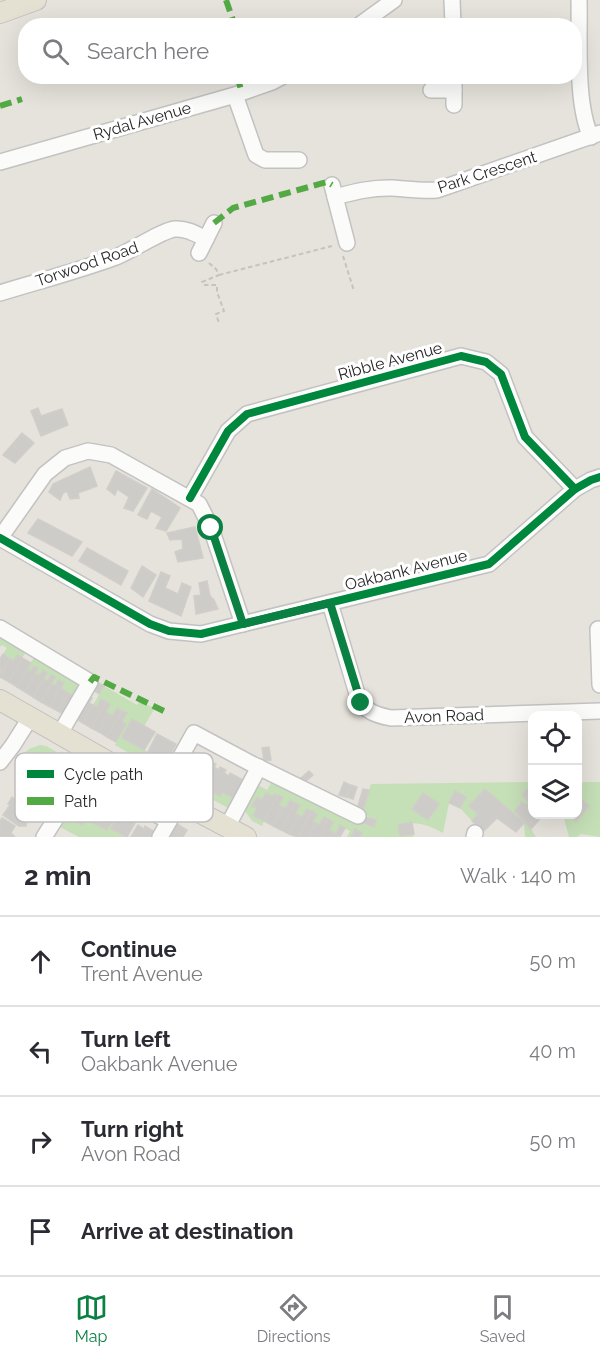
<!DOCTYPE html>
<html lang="en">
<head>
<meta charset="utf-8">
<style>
  :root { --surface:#fff; --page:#f7f7f7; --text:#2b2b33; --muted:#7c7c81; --line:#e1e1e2; --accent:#0b8043 }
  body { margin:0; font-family:Raleway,sans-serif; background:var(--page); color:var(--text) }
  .controls { position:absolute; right:18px; bottom:18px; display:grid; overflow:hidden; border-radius:12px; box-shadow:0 6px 24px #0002 }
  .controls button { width:54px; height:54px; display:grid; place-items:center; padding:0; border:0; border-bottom:2px solid var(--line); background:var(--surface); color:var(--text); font:30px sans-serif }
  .stop { position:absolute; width:18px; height:18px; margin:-14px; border:4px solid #0b8043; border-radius:50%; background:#fff }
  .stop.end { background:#0b8043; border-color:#fff; box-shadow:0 2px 6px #0008 }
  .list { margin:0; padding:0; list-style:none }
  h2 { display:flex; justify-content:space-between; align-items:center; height:78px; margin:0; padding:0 24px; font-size:26px }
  h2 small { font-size:20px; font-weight:400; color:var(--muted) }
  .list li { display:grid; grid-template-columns:39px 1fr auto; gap:18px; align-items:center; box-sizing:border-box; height:90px; padding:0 24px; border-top:2px solid var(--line) }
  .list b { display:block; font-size:22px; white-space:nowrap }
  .list p { margin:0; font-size:20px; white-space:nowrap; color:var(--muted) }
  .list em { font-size:20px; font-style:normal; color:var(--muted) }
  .icon { flex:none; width:33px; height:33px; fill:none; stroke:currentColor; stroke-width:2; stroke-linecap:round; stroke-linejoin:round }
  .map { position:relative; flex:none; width:600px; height:837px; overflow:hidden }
  .search { position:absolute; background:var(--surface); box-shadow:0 6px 24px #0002; left:18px; right:18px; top:18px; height:66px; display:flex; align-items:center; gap:15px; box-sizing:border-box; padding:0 21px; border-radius:24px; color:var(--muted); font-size:22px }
  .sheet { height:438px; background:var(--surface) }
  nav { display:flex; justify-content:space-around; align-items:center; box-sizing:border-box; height:84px; border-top:2px solid var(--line); background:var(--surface); font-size:16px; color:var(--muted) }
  nav a { display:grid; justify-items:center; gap:3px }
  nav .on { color:var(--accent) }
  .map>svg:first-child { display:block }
</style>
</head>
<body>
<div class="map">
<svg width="600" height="837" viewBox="0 0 600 837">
  <rect width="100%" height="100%" fill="#e6e3dc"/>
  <!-- green -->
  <g fill="#c5dfb7" fill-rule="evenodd">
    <path d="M 0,632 L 28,649 L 22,658 L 17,656 L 14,661 L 3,654 L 7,648 L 2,645 L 0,647 Z"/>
    <path d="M 36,654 L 86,683 L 77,698 L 60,688 L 63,683 L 59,680 L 55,686 L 52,684 L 55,677 L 51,675 L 48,681 L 44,679 L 47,673 L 42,671 L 39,676 L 35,674 L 38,668 L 34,666 L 31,671 L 27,669 Z"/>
    <path d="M 104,686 L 137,705 L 139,702 L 155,708 L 144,726 L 132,720 L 122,738 L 148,752 L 143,761 L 115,745 L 126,724 L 122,722 L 127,713 L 117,708 L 113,716 L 106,712 L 110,704 L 102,699 L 97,707 L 93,705 Z"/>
    <path d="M 40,745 L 46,746 L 85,768 C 61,780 57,778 35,767 C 28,763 22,765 16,761 L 29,749 Z"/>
    <path d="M 192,775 L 205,782 L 203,787 L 219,796 L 222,792 L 236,799 L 230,809 L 186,785 Z"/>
    <path d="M 274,778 L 363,824 L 373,827 L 376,820 L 362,814 L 371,784 L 532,782 L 532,786 L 522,795 L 530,803 L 528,805 L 524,802 L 519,803 L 518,815 L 531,829 L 536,837 L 525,837 L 524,824 L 515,815 L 469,806 L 478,814 L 472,821 L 460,808 L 465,797 L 449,803 L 443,833 C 425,824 419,821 398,825 L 400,836 L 414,834 L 413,837 L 360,837 L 362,833 L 355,829 L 351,837 L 347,837 L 350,831 L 340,826 L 336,834 L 329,830 L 333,822 L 324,817 L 319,825 L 313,822 L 317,814 L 307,809 L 302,817 L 295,814 L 299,806 L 290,801 L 286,808 L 279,805 L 283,797 L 275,794 L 273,797 L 262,800 L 257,797 L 253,806 L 257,808 L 254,816 L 264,821 L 262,826 L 252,821 L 243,808 L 256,784 L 267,790 ZM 423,793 L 439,804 L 429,820 L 412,809 Z"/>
    <path d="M 578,782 L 600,782 L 600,837 L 581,834 L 577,837 L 569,837 L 563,815 L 568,815 L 576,821 L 589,807 L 578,796 Z"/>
    <path d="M 95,803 L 98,805 L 89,821 L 106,830 L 123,804 L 134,809 L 130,818 L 119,814 L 111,829 L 125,837 L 79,837 L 60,827 L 67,807 L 70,808 L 66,816 L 83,825 Z"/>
  </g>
  <!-- building -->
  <g fill="#ceccc8" stroke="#d1cec9" stroke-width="1.5">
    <path d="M 38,408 L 41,416 L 62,409 L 68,425 L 41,436 L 31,411 Z"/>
    <path d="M 22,433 L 34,443 L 15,463 L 3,455 Z"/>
    <path d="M 90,467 L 97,486 L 78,493 L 79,498 L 70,499 L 67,491 L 63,493 L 60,500 L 49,492 L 53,484 Z"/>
    <path d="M 116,471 L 147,488 L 133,511 L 124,508 L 129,497 L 117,489 L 115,495 L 107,489 Z"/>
    <path d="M 152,489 L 180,508 L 166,531 L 156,528 L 162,517 L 151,511 L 147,519 L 138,515 Z"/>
    <path d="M 38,519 L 82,542 L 72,556 L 28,533 Z"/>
    <path d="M 195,527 L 203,558 L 178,562 L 175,552 L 183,549 L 182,539 L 170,540 L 167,533 Z"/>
    <path d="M 87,548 L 128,571 L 121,585 L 79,561 Z"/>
    <path d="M 142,566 L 156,575 L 143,597 L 131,588 Z"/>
    <path d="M 161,572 L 170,576 L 165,588 L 178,594 L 182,583 L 191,587 L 181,616 L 149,601 Z"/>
    <path d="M 207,581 L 210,596 L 214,600 L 218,609 L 196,614 L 194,596 L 201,595 L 199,583 Z"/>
    <path d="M 3,654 L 10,659 L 0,677 L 0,659 Z"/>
    <path d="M 17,655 L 22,658 L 9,682 L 0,677 L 10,659 L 14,661 Z"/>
    <path d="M 22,658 L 31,663 L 17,687 L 9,682 Z"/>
    <path d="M 34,666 L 38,668 L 25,692 L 17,687 L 27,669 L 31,671 Z"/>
    <path d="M 43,670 L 47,673 L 33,697 L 25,692 L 35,674 L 39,676 Z"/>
    <path d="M 51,675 L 55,677 L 41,702 L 33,697 L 44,679 L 48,681 Z"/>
    <path d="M 59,680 L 64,683 L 50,707 L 41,702 L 52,684 L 55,686 Z"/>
    <path d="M 95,681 L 104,686 L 99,694 L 91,688 Z"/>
    <path d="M 60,688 L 68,693 L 58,711 L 50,707 Z"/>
    <path d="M 68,693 L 77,698 L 66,716 L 58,711 Z"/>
    <path d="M 87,695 L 92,698 L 89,703 L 93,705 L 83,723 L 74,718 Z"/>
    <path d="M 101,699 L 106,702 L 91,728 L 83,723 L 93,705 L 97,707 Z"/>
    <path d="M 106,702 L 110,704 L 106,712 L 109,714 L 99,732 L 91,728 Z"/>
    <path d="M 117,708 L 122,711 L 107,737 L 99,732 L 109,714 L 113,716 Z"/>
    <path d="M 122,711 L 127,713 L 122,722 L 126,724 L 116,742 L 107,737 Z"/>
    <path d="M 132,719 L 155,732 L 144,750 L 122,738 Z"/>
    <path d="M 157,734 L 176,744 L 166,763 L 148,752 Z"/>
    <path d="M 269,747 L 271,760 L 264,761 L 262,748 Z"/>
    <path d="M 201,757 L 216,764 L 214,767 L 219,770 L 220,767 L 226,770 L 224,773 L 229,776 L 230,773 L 245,781 L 235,799 L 222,792 L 220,796 L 202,787 L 205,782 L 192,775 Z"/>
    <path d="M 309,771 L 313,775 L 305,782 L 301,778 Z"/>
    <path d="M 344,782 L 350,785 L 346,797 L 339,795 Z"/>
    <path d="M 351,785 L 357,787 L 353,799 L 347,797 Z"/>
    <path d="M 531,785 L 532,814 L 544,814 L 531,829 L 515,811 L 521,802 L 528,805 L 530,803 L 522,795 Z"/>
    <path d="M 75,789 L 97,799 L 83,825 L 66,816 L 70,808 L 67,807 L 69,798 Z"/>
    <path d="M 363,789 L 369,790 L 363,811 L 357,809 Z"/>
    <path d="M 485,789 L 524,823 L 516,832 L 497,818 L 483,832 L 472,821 L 478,814 L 469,806 Z"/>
    <path d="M 455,791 L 466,797 L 460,808 L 449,803 Z"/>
    <path d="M 266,793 L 273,797 L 274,794 L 278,796 L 264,821 L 253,816 L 257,808 L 252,806 L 257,797 L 262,800 Z"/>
    <path d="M 423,793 L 439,804 L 428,820 L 412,809 Z"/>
    <path d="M 278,795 L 283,797 L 279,805 L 282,807 L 273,826 L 264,821 Z"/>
    <path d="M 578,796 L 589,806 L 576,822 L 568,814 L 578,814 Z"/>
    <path d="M 12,797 L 30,809 L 24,819 L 27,821 L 26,826 L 19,826 L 3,815 L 10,805 L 8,804 Z"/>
    <path d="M 290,800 L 295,803 L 281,830 L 273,826 L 282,807 L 286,808 Z"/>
    <path d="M 295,803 L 300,805 L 295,814 L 299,815 L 289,834 L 281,830 Z"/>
    <path d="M 98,805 L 106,809 L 107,806 L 117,811 L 107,830 L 89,821 Z"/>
    <path d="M 307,809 L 312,811 L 298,837 L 289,834 L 299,815 L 302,817 Z"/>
    <path d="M 312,811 L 317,814 L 313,822 L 316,823 L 309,837 L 298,837 Z"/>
    <path d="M 119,814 L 136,821 L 127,837 L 111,829 Z"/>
    <path d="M 324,817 L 328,819 L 319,837 L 309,837 L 316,823 L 319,825 Z"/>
    <path d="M 366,817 L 376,820 L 374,827 L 363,823 Z"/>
    <path d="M 2,818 L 15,826 L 11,833 L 15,837 L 0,837 L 0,821 Z"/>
    <path d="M 328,819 L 333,822 L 329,830 L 333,832 L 330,837 L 319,837 Z"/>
    <path d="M 412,822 L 414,834 L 400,836 L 398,825 Z"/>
    <path d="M 177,824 L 187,830 L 183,837 L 170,837 Z"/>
    <path d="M 138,825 L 144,829 L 145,826 L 155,832 L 152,837 L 131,837 Z"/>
    <path d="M 340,825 L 345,828 L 340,837 L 330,837 L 333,832 L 336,834 Z"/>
    <path d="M 355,829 L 362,833 L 360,837 L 351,837 Z"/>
  </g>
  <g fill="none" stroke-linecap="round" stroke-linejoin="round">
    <!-- minor casing -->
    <g stroke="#c3c2c2" stroke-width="18">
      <g id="minor">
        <path d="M 452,0 L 453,26"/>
        <path d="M 579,0 C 580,39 575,103 591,137"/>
        <path d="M 358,26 L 394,0"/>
        <path d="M 454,76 L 454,105"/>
        <path d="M 431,90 L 454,90"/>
        <path d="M 235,95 L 256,155 L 265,160 L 299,160"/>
        <path d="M 0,162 L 235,95 L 272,82 L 283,76"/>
        <path d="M 332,185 L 347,243"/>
        <path d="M 335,197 C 354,192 373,187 393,188 C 408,189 422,191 437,190 L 600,133"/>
        <path d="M 199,253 L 214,223"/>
        <path d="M 0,293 C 39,281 78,271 116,257 C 131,251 163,230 175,229 C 186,228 196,234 206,239"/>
        <path d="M 190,498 L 228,431 L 247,414 L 461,356 L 486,362 L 501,374 L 525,437 L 575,489"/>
        <path d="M 0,538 L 150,624 L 169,631 L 201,634 L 489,564 L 575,489 L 591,480 L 600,477"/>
        <path d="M 0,538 L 45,474 L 65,458 L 88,451 L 111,455 L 199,504 L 211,528 L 243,624"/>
        <path d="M 330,603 L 358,697 C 365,712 376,715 391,718 L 600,711"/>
        <path d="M 0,628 L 90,682 L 59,735"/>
        <path d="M 598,629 L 600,685"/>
        <path d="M 0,762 L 13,745 L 30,718"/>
        <path d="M 48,782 L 60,787 L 88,777 L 163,818"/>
        <path d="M 161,792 L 194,733 L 252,764 L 358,816"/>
        <path d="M 227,827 L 259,767"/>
        <path d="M 44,837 L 58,815 L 60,787"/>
        <path d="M 160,837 L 180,802"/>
        <path d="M 474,837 L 475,833"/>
      </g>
    </g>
    <!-- major casing -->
    <g stroke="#c3c1bf" stroke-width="22">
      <g id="major">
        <path d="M 0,13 L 36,0"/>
        <path d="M 0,700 L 161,792 L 246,837"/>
      </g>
    </g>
    <!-- path -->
    <g stroke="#c4c3c2" stroke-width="2" stroke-dasharray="4.5 3" stroke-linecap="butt">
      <path d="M 343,256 L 354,291"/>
      <path d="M 209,263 L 216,269 L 219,275 L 202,282 L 205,285 L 217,285 L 217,292 L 224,311 L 216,314 L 219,323"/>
      <path d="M 219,275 L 332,246"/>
    </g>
    <!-- minor -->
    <use href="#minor" stroke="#fbfbfa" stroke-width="15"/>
    <!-- major -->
    <use href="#major" stroke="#e4e1d3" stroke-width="20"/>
    <!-- quiet -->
    <g stroke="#53aa44" stroke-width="6" stroke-dasharray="12 6" stroke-linecap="butt">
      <path d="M 226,0 L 235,26"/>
      <path d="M 237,76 L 242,93"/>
      <path d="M 0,106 L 22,99"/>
      <path d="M 214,223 L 233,208 L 327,182 L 332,185"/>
      <path d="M 90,682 L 94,677 L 168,713"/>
    </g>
    <!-- cycleway casing -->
    <g stroke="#fff" stroke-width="11">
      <g id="cycleway">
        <path d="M 190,498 L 228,431 L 247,414 L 461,356 L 486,362 L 501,374 L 525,437 L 575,489"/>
        <path d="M 0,538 L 150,624 L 169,631 L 201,634 L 489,564 L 575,489 L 591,480 L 600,477"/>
      </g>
    </g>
    <!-- cycleway -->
    <use href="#cycleway" stroke="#00873e" stroke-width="8"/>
  </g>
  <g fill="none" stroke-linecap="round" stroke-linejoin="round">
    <!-- route -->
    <path stroke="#0b8043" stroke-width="8" d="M 211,528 L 243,624 L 330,603 L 361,703"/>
  </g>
  <g text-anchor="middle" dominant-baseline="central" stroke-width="6" stroke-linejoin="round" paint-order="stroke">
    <!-- street labels -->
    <g font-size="16" fill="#272727" stroke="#fff">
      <text transform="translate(142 121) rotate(-16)">Rydal Avenue</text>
      <text transform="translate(487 172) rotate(-18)">Park Crescent</text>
      <text transform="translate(87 264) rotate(-19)">Torwood Road</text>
      <text transform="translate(390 361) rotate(-15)">Ribble Avenue</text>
      <text transform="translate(406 570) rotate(-14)">Oakbank Avenue</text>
      <text transform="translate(444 716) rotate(-2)">Avon Road</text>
    </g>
  </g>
  <!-- legend -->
  <rect x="15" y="753" width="198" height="69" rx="9" fill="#fff" stroke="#bebebe" stroke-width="1.5"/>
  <rect x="27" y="770" width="27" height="8" fill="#00873e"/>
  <rect x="27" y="797" width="27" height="8" fill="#53aa44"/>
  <g font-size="16" fill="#272727">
    <text x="64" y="780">Cycle path</text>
    <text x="64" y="807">Path</text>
  </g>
</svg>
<div class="controls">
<button><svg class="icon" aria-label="locate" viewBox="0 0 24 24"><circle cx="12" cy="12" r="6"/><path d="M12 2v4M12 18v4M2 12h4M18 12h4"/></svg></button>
<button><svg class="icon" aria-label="layers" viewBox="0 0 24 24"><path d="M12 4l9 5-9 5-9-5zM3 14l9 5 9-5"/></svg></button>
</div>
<div class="stop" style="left:211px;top:528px"></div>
<div class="stop end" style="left:361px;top:703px"></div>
<div class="search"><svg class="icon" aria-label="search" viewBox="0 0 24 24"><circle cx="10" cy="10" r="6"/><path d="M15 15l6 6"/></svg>Search here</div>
</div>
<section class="sheet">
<h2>2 min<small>Walk · 140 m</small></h2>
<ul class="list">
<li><svg class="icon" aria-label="ahead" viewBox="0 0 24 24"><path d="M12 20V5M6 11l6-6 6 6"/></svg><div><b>Continue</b><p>Trent Avenue</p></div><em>50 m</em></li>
<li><svg class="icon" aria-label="left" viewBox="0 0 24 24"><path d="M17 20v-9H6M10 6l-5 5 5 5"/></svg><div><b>Turn left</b><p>Oakbank Avenue</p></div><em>40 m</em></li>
<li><svg class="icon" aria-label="right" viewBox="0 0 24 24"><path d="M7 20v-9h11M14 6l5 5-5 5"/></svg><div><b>Turn right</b><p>Avon Road</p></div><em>50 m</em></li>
<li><svg class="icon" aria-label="arrive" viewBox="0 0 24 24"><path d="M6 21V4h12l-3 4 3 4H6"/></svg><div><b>Arrive at destination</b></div></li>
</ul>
</section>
<nav>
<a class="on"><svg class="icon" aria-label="map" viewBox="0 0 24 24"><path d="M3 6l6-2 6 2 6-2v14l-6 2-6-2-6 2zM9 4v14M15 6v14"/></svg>Map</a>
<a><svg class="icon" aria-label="directions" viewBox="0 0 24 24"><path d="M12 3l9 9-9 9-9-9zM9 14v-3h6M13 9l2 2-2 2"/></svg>Directions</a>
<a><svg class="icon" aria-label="saved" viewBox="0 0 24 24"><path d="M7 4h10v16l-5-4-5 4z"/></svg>Saved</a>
</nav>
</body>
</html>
